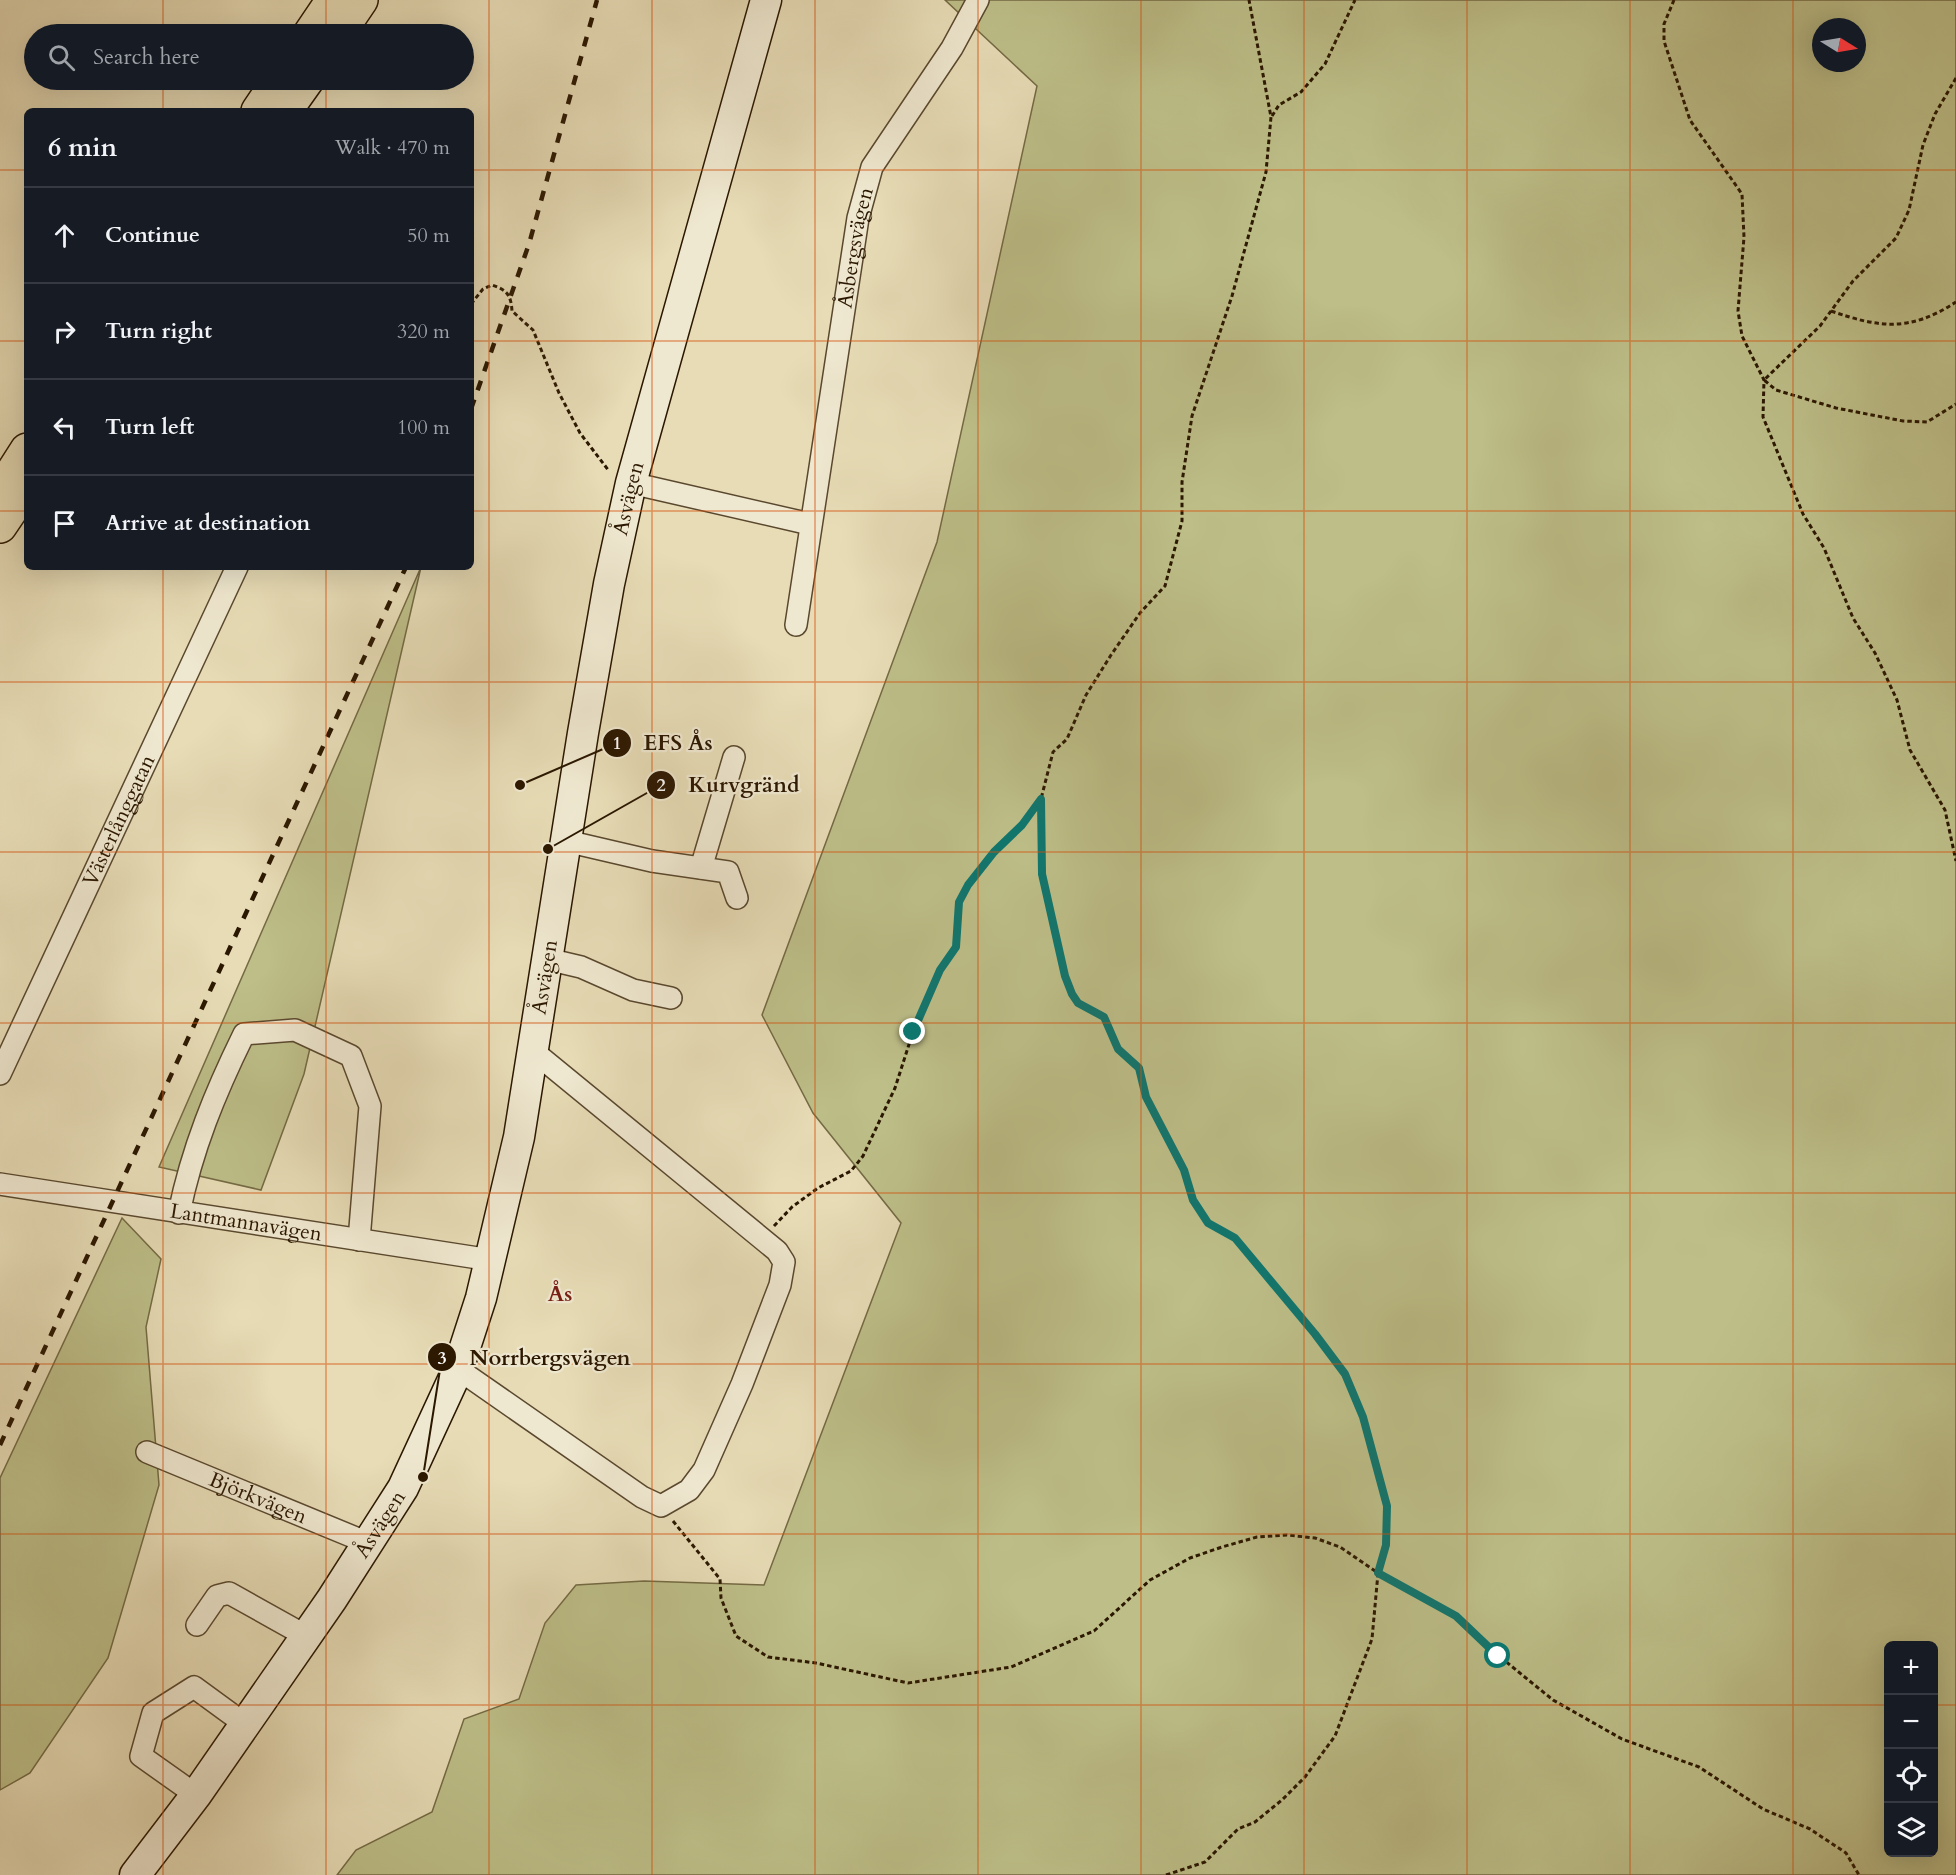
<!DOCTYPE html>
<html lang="en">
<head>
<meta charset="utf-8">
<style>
  :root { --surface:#171b24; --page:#20242c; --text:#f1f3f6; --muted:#9ea1a6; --line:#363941 }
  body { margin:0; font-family:Cardo,serif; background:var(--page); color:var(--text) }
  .controls { position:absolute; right:18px; bottom:18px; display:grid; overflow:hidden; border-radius:9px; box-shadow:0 6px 24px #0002 }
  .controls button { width:54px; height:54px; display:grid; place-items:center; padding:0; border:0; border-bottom:2px solid var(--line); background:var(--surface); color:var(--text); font:30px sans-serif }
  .compass { position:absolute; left:1812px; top:18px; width:54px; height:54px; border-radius:50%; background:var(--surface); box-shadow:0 6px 24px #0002; rotate:101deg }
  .stop { position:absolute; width:18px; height:18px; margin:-14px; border:4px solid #0f766e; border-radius:50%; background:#fff }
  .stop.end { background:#0f766e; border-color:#fff; box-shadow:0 2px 6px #0008 }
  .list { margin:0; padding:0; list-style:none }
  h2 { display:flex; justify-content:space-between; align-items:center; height:78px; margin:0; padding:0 24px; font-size:26px }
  h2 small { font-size:20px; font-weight:400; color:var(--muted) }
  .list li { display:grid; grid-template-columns:39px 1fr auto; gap:18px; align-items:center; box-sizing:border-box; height:96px; padding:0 24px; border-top:2px solid var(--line) }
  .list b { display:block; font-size:22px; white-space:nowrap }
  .list em { font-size:20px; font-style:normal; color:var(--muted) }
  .icon { flex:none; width:33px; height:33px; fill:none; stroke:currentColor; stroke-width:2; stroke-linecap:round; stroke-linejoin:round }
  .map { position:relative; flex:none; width:1956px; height:1875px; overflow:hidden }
  .search { position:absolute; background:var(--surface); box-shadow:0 6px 24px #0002; left:24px; top:24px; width:450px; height:66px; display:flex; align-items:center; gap:15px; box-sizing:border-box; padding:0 21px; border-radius:33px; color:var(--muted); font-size:22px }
  .panel { position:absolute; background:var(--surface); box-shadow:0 6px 24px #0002; left:24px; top:108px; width:450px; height:462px; border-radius:9px }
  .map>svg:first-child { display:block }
</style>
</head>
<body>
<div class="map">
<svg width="1956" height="1875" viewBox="0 0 1956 1875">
  <rect width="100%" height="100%" fill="#e7dcb6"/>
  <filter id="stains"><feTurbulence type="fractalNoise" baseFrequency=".00333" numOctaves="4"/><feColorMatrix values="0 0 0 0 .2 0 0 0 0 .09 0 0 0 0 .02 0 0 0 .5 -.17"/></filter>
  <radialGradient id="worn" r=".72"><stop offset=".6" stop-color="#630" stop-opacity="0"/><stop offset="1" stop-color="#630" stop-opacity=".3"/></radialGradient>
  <!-- green -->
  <g fill="#bdbe88" stroke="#746a44" stroke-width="1.5" fill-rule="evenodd">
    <path d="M 945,0 L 1956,0 L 1956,1875 L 337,1875 L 356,1850 L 432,1812 L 464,1719 L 519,1699 L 545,1623 L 576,1585 L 644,1581 L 764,1585 L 901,1223 L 813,1113 L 762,1015 L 937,542 L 1037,86 ZM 1821,27 L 1857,27 L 1857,63 L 1821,63 ZM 1888,1646 L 1934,1646 L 1934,1852 L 1888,1852 Z"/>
    <path d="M 421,567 L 304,1074 L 261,1190 L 159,1167 Z"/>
    <path d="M 122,1218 L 161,1259 L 146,1327 L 159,1485 L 108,1658 L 30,1773 L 0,1790 L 0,1478 Z"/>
  </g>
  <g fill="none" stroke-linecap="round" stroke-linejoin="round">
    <!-- street casing -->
    <g stroke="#5a482e" stroke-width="24">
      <g id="street">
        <path d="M 631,483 L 810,524"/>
        <path id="s1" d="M 796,625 L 858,218 L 872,167 L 952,48 L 978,0"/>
        <path d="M 566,841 L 652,861 L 728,872 L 737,898"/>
        <path d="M 701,868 L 734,757"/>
        <path d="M 547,959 L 581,967 L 633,990 L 671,998"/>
        <path id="s2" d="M 0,1074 L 237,567"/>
        <path id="s3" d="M 0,1184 L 491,1260"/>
        <path d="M 179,1213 C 192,1149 215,1093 244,1034 L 295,1030 L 351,1056 L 370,1106 L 359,1240"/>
        <path d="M 458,1369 L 642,1497 L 661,1506 L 689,1490 L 704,1470 L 742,1384 L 780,1285 L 784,1262 L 777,1251 L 533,1051"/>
        <path id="s4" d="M 147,1452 L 368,1543"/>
        <path d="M 197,1625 L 217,1596 L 229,1593 L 306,1636"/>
        <path d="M 196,1795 L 141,1756 L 153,1713 L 194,1687 L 246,1725"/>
      </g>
    </g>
    <!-- secondary casing -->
    <g stroke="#2b1700" stroke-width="33">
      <g id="secondary">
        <path id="s5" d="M 135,1875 L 196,1795 L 332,1599 L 403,1488 L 458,1369 L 481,1298 L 519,1137 L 583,733 L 609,584 L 631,483 L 766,0"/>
      </g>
    </g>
    <!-- highway casing -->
    <g stroke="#2b1700" stroke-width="36">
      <g id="highway">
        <path d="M 310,34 L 333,0"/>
        <path d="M 338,34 L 361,0"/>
        <path d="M 258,111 L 279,80"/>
        <path d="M 285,111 L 307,80"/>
        <path d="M 0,492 L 27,450"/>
        <path d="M 0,526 L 27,486"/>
      </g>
    </g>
    <!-- path -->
    <g stroke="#2b1700" stroke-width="3" stroke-dasharray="4.5 3" stroke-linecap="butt">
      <path d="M 1674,0 L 1664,24 L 1664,41 L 1690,120 L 1742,194 L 1744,237 L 1738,311 L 1742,336 L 1764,380 L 1763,417 L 1803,514 L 1824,548 L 1853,618 L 1875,653 L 1897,700 L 1910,750 L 1945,810 L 1956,861"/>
      <path d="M 1956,78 L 1935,114 L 1923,145 L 1909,210 L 1896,238 L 1853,281 L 1820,326 L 1764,380 L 1776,390 L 1836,408 L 1903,421 L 1927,422 L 1956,404"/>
      <path d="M 1272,116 L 1279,105 L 1301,92 L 1325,64 L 1355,0"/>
      <path d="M 471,304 L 483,289 L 492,285 C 507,290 511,295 512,311 L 533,330 L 559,393 L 580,433 L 609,471"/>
      <path d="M 1831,311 C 1880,328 1910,332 1956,302"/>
      <path d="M 774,1226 L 792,1207 L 818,1188 L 851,1171 L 863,1156 L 895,1088 L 913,1032 L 940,970 L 956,947 L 959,902 L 968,885 L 994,852 L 1021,826 L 1041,800"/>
      <path d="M 673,1521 L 720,1579 L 721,1598 L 736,1636 L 768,1657 L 816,1663 L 908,1683 L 1011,1667 L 1094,1631 L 1150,1580 L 1190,1558 L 1222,1547 L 1257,1537 L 1287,1535 L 1315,1538 L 1340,1547 L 1378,1573 L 1457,1616 L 1499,1656 L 1553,1700 L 1622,1739 L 1699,1767 L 1763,1809 L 1810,1829 L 1846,1853 L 1859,1875"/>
      <path d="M 1166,1875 L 1205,1862 L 1238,1829 L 1255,1822 L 1282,1800 L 1305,1777 L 1335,1736 L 1372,1639 L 1378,1573 L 1385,1545 L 1387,1506 L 1363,1417 L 1345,1374 L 1315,1333 L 1235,1238 L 1208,1223 L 1193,1200 L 1184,1170 L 1146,1097 L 1139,1068 L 1117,1049 L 1104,1017 L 1078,1003 L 1072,994 L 1064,976 L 1042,874 L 1041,799 L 1053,752 L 1067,739 L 1086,695 L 1111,655 L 1140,613 L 1165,586 L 1182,521 L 1182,482 L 1192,416 L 1232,296 L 1266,172 L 1271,117 L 1249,0"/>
    </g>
    <!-- street -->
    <use href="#street" stroke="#efe8d0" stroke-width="21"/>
    <!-- secondary -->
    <use href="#secondary" stroke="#efe8d0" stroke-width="30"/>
    <!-- highway -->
    <use href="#highway" stroke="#e7dcb6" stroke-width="33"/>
    <!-- rail -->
    <g stroke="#2b1700" stroke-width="4.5" stroke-dasharray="10 10" stroke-linecap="butt">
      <path d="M 471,409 L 529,244 L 597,0"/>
      <path d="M 0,1445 L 406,567"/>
    </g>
  </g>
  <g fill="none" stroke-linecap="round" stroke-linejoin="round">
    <!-- route -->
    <path stroke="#0f766e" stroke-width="8" d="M 913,1032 L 940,970 L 956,947 L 959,902 L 968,885 L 994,852 L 1022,825 L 1041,799 L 1042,874 L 1065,976 L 1072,994 L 1078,1003 L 1104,1017 L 1118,1049 L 1139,1068 L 1146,1097 L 1184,1170 L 1193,1200 L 1208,1223 L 1235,1238 L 1315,1334 L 1345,1374 L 1363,1417 L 1387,1506 L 1386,1545 L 1378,1573 L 1456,1616 L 1498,1656"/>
  </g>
  <!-- grid -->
  <path fill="none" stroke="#d5520b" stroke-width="1.5" stroke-opacity="0.55" d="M 163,0 L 163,34M 326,0 L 326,34M 489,0 L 489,1875M 652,0 L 652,1875M 815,0 L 815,1875M 978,0 L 978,1875M 1141,0 L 1141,1875M 1304,0 L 1304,1875M 1467,0 L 1467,1875M 1630,0 L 1630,1875M 1793,0 L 1793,1875M 163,80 L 163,111M 326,80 L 326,111M 0,170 L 27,170M 471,170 L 1956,170M 0,341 L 27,341M 471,341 L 1956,341M 0,511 L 27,511M 471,511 L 1956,511M 163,567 L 163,1875M 326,567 L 326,1875M 0,682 L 1956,682M 0,852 L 1956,852M 0,1023 L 1956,1023M 0,1193 L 1956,1193M 0,1364 L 1956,1364M 0,1534 L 1956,1534M 0,1705 L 1888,1705M 1934,1705 L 1956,1705"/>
  <g text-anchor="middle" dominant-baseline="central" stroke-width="4.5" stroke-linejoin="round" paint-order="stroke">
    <!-- street labels -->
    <g font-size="21" fill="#2b1700" stroke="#efe8d0">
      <text stroke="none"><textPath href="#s1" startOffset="382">Åsbergsvägen</textPath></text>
      <text stroke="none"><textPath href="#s5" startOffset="1490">Åsvägen</textPath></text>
      <text stroke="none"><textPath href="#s2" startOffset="280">Västerlånggatan</textPath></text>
      <text stroke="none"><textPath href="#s5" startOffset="1004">Åsvägen</textPath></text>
      <text stroke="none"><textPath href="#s3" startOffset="249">Lantmannavägen</textPath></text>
      <text stroke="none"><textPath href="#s4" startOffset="120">Björkvägen</textPath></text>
      <text stroke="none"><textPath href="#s5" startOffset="428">Åsvägen</textPath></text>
    </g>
    <!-- neighbourhood labels -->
    <g font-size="22" font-weight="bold" fill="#7a1f14" stroke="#efe8d0">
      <text x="560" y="1294">Ås</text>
    </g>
  </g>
  <!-- callouts -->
  <path fill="none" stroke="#2b1700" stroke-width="2" d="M520 785L617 743M548 849L661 785M423 1477L442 1357"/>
  <g fill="#2b1700" stroke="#efe8d0" stroke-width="2">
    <circle cx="520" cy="785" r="6"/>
    <circle cx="548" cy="849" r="6"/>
    <circle cx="423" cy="1477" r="6"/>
    <circle cx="617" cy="743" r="15"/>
    <circle cx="661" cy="785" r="15"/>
    <circle cx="442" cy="1357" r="15"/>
  </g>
  <g font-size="18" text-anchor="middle" font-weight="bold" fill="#fff">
    <text x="617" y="749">1</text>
    <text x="661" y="791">2</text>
    <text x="442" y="1364">3</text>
  </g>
  <g font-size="22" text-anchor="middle" font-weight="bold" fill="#2b1700" stroke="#efe8d0" stroke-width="4.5" stroke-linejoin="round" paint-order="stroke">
    <text x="678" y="750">EFS Ås</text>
    <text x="744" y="792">Kurvgränd</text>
    <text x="550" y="1365">Norrbergsvägen</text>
  </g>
  <rect width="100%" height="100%" filter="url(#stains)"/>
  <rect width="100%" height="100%" fill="url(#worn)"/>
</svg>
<div class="controls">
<button>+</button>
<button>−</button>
<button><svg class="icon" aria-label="locate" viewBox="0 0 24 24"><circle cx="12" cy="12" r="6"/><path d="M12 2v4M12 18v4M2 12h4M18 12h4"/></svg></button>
<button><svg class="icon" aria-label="layers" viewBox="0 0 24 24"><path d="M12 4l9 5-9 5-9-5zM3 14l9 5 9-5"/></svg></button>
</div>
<svg class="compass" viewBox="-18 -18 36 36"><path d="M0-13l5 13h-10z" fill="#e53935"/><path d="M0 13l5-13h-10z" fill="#9ea1a6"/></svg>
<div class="stop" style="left:1498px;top:1656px"></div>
<div class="stop end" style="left:913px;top:1032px"></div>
<div class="search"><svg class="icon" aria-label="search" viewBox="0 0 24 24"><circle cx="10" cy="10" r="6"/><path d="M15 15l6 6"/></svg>Search here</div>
<section class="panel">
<h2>6 min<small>Walk · 470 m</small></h2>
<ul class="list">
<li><svg class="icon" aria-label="ahead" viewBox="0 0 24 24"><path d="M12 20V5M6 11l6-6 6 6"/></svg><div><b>Continue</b></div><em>50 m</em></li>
<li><svg class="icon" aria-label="right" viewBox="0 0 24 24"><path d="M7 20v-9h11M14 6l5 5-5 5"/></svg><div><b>Turn right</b></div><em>320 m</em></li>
<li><svg class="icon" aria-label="left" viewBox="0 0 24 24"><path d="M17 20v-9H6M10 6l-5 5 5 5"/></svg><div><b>Turn left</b></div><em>100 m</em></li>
<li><svg class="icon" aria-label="arrive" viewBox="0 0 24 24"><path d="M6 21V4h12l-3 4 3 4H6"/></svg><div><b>Arrive at destination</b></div></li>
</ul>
</section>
</div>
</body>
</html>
